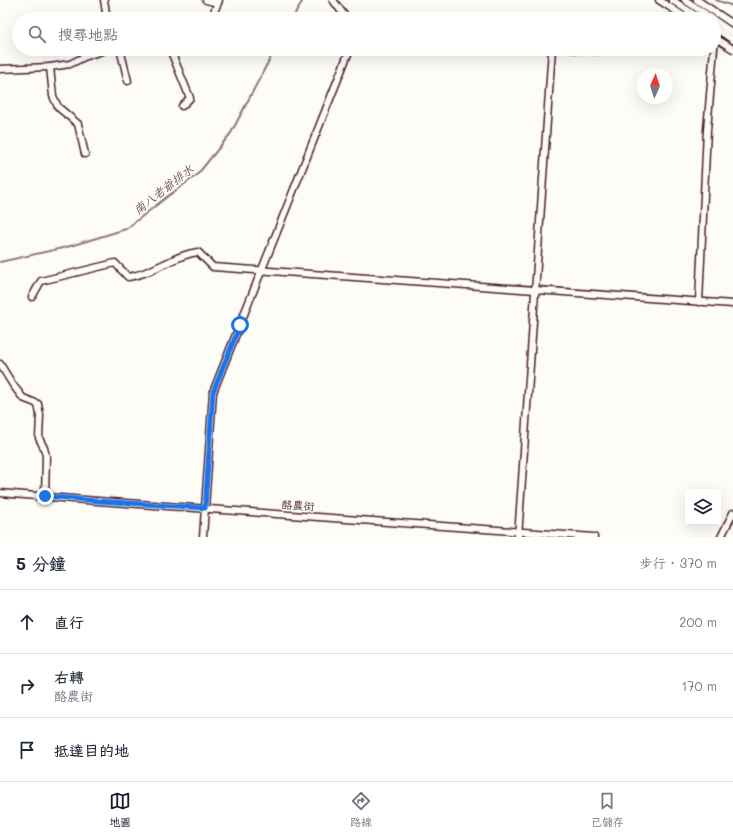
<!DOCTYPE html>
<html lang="zh-TW">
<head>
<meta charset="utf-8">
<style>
  :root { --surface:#fff; --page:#f6f6f7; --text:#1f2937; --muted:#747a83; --line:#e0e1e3; --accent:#111827 }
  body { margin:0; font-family:Mali,"LXGW WenKai TC",sans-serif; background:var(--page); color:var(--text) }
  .controls { position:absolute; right:12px; bottom:12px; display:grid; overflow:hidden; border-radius:4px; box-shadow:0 4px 16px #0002 }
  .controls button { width:36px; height:36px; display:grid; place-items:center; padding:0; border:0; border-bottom:1px solid var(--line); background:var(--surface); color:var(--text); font:20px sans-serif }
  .compass { position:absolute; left:637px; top:68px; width:36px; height:36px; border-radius:50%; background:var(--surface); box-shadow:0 4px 16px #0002; rotate:3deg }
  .stop { position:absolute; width:12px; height:12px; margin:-9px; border:3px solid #1a73e8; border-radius:50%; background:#fff }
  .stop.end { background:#1a73e8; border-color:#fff; box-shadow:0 1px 4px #0008 }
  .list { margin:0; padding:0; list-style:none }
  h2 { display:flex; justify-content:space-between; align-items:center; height:52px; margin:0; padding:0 16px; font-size:17px }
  h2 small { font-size:13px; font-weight:400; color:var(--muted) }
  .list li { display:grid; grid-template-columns:26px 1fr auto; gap:12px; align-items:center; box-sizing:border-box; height:64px; padding:0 16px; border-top:1px solid var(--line) }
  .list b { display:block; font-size:15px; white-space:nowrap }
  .list p { margin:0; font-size:13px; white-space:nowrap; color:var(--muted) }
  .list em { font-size:13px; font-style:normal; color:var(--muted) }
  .icon { flex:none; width:22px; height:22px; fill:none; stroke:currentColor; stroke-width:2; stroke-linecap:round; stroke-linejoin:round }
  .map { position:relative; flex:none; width:733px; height:537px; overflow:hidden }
  .search { position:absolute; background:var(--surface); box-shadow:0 4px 16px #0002; left:12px; right:12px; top:12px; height:44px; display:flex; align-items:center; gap:10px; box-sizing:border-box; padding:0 14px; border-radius:22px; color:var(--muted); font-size:15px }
  .sheet { height:244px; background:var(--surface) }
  nav { display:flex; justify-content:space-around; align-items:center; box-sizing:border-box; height:56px; border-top:1px solid var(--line); background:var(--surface); font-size:11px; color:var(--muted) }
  nav a { display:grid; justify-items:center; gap:2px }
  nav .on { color:var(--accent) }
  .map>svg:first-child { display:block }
</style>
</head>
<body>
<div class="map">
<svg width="733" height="537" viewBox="0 0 733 537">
  <rect width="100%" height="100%" fill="#fdfcf7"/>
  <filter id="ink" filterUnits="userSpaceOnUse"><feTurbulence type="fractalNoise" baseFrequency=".025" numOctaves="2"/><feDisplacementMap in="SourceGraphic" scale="8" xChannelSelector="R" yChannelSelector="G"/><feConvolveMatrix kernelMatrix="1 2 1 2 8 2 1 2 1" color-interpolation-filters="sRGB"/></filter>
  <g filter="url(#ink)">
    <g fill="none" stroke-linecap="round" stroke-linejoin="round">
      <!-- stream -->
      <g stroke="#91777b" stroke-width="2">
        <path d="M 716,0 L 733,6"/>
        <path d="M 292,19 L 303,0"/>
        <path d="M 0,262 L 67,247 L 126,229 L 168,196 L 197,175 L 231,133 L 275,49"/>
      </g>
      <!-- minor casing -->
      <g stroke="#4a1f2b" stroke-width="9">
        <g id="minor">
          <path d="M 104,0 L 107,19"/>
          <path d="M 206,0 L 218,3"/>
          <path d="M 333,0 L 347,19"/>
          <path d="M 659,0 L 688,19"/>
          <path d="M 672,0 L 701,19"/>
          <path d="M 685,0 L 713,19"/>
          <path d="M 697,0 L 733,24"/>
          <path d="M 211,19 L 219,0"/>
          <path d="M 714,20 L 733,33"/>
          <path d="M 714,27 L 733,40"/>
          <path d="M 714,37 L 733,49"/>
          <path d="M 120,49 L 128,81"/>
          <path d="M 170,49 L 190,98 L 182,106"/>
          <path d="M 571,49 L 597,51"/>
          <path d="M 50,67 L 53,96 L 58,107 L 78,124 L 85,154"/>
          <path d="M 0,69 L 50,67 L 70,64 L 84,57 L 108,49"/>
          <path d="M 32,297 L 41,281 L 115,263 L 128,277 C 153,274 173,255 198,252 L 213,267 L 733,304"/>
          <path d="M 699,302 L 707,130 L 715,37"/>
          <path d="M 0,364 L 13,385 L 23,398 L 38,404 L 40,415 L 39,438 L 44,448 L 46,456 L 45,496"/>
          <path d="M 0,493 L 98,501 L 594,537"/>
          <path d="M 203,537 L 213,392 L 350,49"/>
          <path d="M 518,537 L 552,49"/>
          <path d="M 721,537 L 733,513"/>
        </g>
      </g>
      <!-- minor -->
      <use href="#minor" stroke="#fdfcf7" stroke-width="6"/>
    </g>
  </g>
  <g fill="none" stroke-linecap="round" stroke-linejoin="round" filter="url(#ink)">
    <!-- route -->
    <path stroke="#1a73e8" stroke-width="5" d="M 45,496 L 98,501 L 205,508 L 213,392 L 240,325"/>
  </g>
  <g text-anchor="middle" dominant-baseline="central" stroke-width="3" stroke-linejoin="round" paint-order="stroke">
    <!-- street labels -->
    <g font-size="11" fill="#4a1f2b" stroke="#fdfcf7">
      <text transform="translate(298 505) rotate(4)">酪農街</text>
    </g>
    <!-- water labels -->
    <g font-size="12" font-style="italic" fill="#73525a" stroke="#fdfcf7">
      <text transform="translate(163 189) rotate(-38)">南八老爺排水</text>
    </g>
  </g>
</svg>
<div class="controls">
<button><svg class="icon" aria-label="layers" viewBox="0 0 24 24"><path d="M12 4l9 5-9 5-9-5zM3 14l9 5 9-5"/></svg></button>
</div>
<svg class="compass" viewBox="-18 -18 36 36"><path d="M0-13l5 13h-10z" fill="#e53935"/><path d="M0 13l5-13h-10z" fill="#747a83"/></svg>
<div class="stop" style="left:240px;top:325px"></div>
<div class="stop end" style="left:45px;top:496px"></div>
<div class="search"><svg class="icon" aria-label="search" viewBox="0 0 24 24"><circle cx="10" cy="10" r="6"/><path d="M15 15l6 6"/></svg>搜尋地點</div>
</div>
<section class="sheet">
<h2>5 分鐘<small>步行 · 370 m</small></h2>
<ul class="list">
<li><svg class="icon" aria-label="ahead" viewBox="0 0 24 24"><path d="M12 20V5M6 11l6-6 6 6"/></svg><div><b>直行</b></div><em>200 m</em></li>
<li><svg class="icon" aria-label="right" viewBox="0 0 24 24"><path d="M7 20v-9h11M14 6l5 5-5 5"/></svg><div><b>右轉</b><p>酪農街</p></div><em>170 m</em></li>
<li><svg class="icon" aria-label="arrive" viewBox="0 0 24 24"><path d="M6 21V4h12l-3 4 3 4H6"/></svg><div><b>抵達目的地</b></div></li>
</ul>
</section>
<nav>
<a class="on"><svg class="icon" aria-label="map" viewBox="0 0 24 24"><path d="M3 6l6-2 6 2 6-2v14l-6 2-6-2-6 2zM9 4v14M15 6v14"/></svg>地圖</a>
<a><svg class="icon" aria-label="directions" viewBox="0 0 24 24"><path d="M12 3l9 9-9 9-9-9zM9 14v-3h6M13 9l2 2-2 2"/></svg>路線</a>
<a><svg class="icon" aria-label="saved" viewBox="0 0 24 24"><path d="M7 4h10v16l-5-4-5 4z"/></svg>已儲存</a>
</nav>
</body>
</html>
